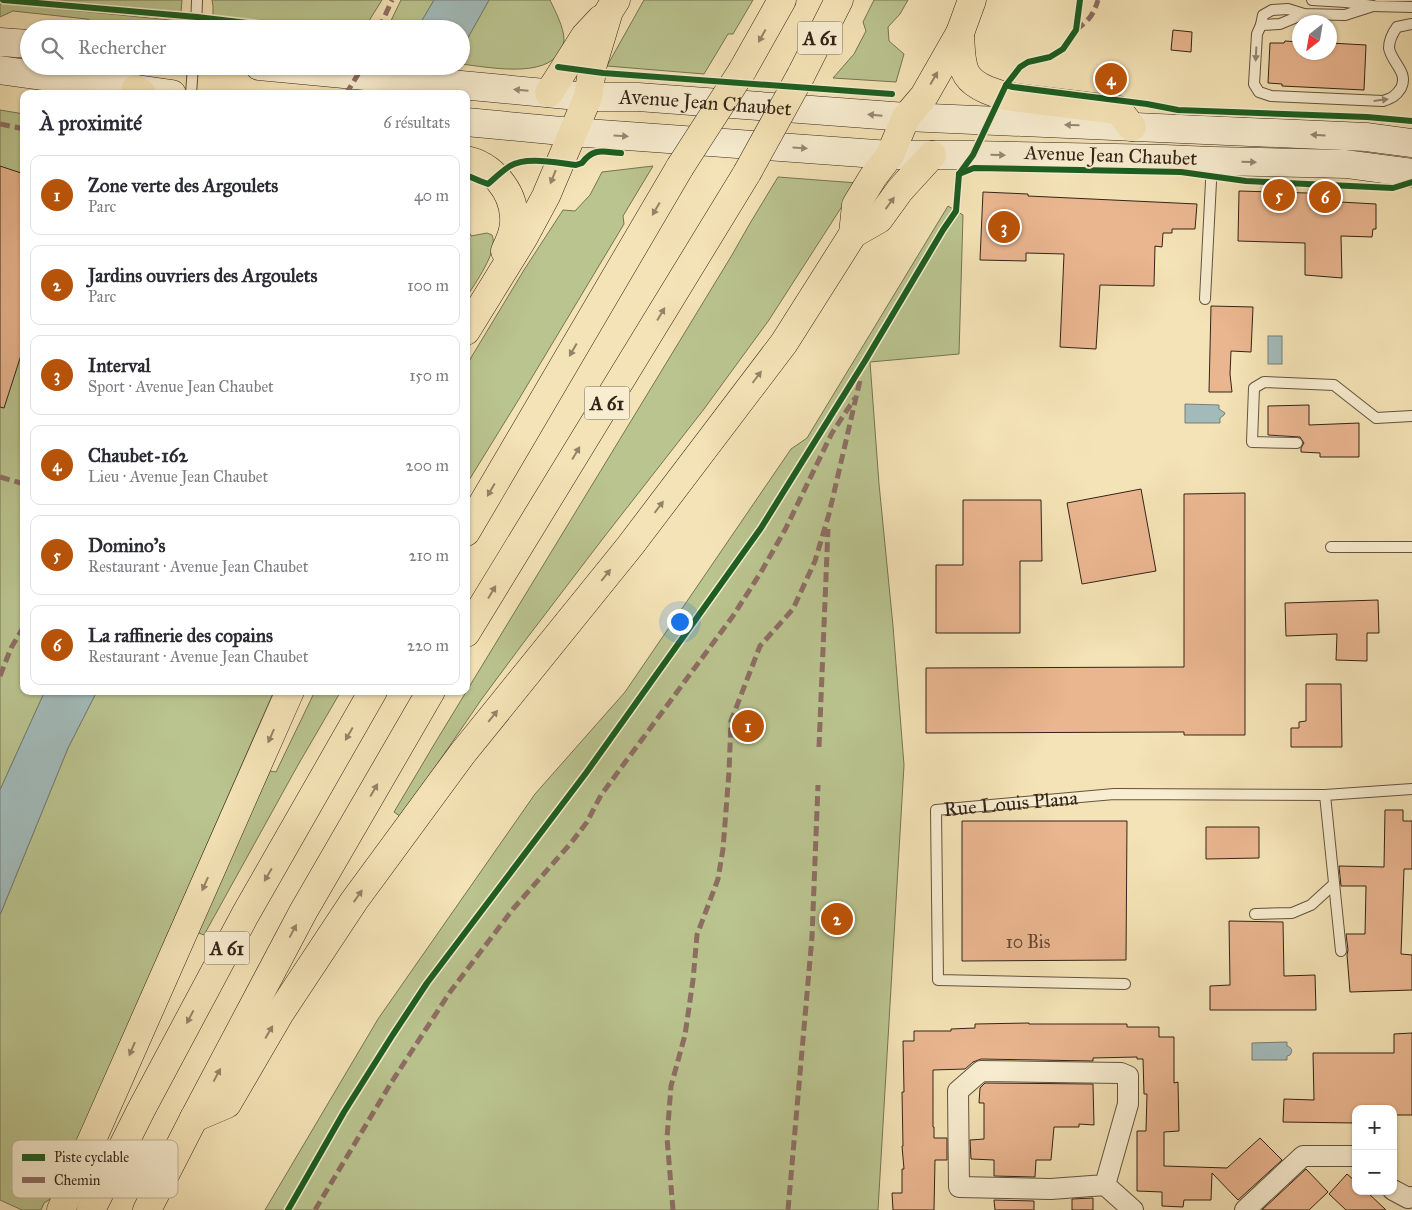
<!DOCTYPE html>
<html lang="fr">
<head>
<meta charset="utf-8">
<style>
  :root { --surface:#fff; --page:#f7f7f7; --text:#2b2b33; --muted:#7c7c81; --line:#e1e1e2; --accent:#b45309 }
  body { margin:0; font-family:"IM FELL Great Primer",serif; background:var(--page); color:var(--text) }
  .controls { position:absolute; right:15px; bottom:15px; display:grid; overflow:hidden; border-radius:10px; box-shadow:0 1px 4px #0004 }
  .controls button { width:45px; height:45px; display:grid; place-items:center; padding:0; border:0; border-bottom:1px solid var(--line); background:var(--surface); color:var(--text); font:25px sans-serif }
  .compass { position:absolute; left:1292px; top:15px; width:45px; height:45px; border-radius:50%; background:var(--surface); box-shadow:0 1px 4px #0004; rotate:211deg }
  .you { position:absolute; left:679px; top:621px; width:18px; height:18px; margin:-12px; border:4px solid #fff; border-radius:50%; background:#1a73e8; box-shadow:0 0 0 8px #1a73e833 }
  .badge { display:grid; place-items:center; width:32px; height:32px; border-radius:50%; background:var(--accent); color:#fff; font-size:16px; font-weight:700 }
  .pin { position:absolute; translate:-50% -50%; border:2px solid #fff; box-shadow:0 1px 5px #0006 }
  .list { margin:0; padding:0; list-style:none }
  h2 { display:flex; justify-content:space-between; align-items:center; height:65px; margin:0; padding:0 20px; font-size:21px }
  h2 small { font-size:16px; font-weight:400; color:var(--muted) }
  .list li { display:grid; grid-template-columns:32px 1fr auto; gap:15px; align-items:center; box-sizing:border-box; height:80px; margin:0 10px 10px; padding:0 10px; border:1px solid var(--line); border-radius:10px }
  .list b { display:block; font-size:19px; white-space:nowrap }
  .list p { margin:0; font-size:16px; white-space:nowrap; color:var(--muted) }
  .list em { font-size:16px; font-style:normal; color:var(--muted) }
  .icon { flex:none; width:28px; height:28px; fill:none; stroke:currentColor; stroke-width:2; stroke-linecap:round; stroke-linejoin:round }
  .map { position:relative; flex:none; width:1412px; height:1210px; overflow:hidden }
  .search { position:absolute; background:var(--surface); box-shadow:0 1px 4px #0004; left:20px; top:20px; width:450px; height:55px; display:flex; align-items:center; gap:12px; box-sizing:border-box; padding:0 18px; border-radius:28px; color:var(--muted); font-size:19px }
  .panel { position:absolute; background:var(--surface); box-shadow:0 1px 4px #0004; left:20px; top:90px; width:450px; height:605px; border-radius:10px }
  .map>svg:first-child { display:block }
</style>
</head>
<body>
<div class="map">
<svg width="1412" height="1210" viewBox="0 0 1412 1210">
  <rect width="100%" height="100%" fill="#f4e3b6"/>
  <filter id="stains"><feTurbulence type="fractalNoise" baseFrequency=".004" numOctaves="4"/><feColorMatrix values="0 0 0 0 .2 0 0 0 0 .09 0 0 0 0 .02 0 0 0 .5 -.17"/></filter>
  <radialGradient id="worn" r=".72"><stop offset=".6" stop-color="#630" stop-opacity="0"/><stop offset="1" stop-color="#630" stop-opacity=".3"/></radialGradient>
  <!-- green -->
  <g fill="#bac48f" stroke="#767454">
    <path d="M 44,0 L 182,0 L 181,12 Z"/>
    <path d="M 212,0 L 382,0 L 367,24 L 367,29 L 213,29 L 213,6 Z"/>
    <path d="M 401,0 L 434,0 L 417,29 L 387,29 Z"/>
    <path d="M 489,0 L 550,0 C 555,11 564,27 564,40 C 564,44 561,48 560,51 C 546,79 487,67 461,64 L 461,50 Z"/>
    <path d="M 644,0 L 753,0 L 733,34 L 728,34 L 704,74 L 607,66 Z"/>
    <path d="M 874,0 L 908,0 L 900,14 L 888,27 L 889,41 L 904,54 L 896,82 L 833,78 L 854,54 L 866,31 L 863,22 Z"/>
    <path d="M 0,3 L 180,21 L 179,29 L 107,29 L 87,19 L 13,11 L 0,17 Z"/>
    <path d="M 0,110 L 24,114 L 24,691 L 45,691 L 0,790 Z"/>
    <path d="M 653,166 L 623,216 L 624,224 L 519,399 L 466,485 L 466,367 L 472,356 L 524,270 L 563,210 L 575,211 L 590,195 L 602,172 Z"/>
    <path d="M 778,177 L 857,183 L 769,320 L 704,409 L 601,541 L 524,642 L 481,700 L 401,817 L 394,812 L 435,743 L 732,255 L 749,225 Z"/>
    <path d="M 948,206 L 963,215 L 959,354 L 870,362 L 879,484 L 893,626 L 904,765 L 878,1210 L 265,1210 L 378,1019 L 535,794 L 625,692 L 791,449 L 807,438 Z"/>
    <path d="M 466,225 L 471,236 L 487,233 L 492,235 C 499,251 475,283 466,298 Z"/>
    <path d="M 97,691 L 274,691 L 52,1198 L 44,1203 L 41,1210 L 22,1210 L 0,1200 L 0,915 L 68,748 Z"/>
    <path d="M 315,691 L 341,691 L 298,765 L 204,935 L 196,932 L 270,771 L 276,772 Z"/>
  </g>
  <!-- water -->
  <g fill="#a2bbba" stroke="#767f79">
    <path d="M 434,0 L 489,0 L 461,50 L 461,29 L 417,29 Z"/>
    <rect x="1268" y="336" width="14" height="28"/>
    <path d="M 1185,404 L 1219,405 L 1219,409 L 1225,413 L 1224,415 L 1220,418 L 1220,423 L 1185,423 Z"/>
    <path d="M 45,691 L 97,691 L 68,748 L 0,915 L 0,790 Z"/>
    <path d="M 1287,1042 L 1287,1046 C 1292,1048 1293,1050 1290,1055 L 1287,1056 L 1287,1060 L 1252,1060 L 1252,1043 Z"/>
  </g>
  <!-- building -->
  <g fill="#eab690" stroke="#332418">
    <path d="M 1173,30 L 1192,32 L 1191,52 L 1171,50 Z"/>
    <path d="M 1285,41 L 1300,42 L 1300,52 L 1330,52 L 1330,43 L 1366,45 L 1364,90 L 1282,86 L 1282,84 L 1268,83 L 1270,43 L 1284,43 Z"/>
    <path d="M 0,166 L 24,174 L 24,346 L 4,408 L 0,407 Z"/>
    <path d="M 1239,191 L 1341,194 L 1340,202 L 1376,204 L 1376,229 L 1373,229 L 1372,237 L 1341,236 L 1342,278 L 1305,275 L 1305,243 L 1238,241 Z"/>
    <path d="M 983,192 L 1028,194 L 1028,196 L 1197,204 L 1195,229 L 1172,229 L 1172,233 L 1163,233 L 1162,247 L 1155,246 L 1154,286 L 1100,285 L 1096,349 L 1060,347 L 1064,254 L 1026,253 L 1026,261 L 980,260 Z"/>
    <path d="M 1211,306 L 1253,307 L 1251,352 L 1231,351 L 1230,374 L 1232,392 L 1209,392 Z"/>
    <path d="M 1309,405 L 1309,425 L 1359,423 L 1359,457 L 1320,457 L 1320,453 L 1301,452 L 1301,448 L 1304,443 L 1300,437 L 1268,435 L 1268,406 Z"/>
    <path d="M 1141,489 L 1156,571 L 1082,584 L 1067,503 Z"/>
    <path d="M 1245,493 L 1245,735 L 1184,735 L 1184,732 L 926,733 L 926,668 L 1184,667 L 1184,494 Z"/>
    <path d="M 963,500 L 1041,500 L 1042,561 L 1020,561 L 1020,633 L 936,633 L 936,565 L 963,565 Z"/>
    <path d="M 1378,600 L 1379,633 L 1367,633 L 1367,661 L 1336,660 L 1337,634 L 1286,636 L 1285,603 Z"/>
    <path d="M 1306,684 L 1341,684 L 1342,747 L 1291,747 L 1291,728 L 1299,728 L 1299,722 L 1306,721 Z"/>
    <path d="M 1385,810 L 1403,810 L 1403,821 L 1412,821 L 1412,869 L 1404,869 L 1401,954 L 1412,955 L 1412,990 L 1350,992 L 1347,955 L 1348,950 L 1346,934 L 1365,934 L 1366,886 L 1341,886 L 1339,866 L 1384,867 Z"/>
    <path d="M 962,821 L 1127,821 L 1126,960 L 962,961 Z"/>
    <path d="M 1206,827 L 1259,827 L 1259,858 L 1206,859 Z"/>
    <path d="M 1229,921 L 1283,922 L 1284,976 L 1315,975 L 1316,1010 L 1210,1010 L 1210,986 L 1230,985 Z"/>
    <path d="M 1029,1023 L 1029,1024 L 1127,1024 L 1127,1027 L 1159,1027 L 1159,1037 L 1174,1037 L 1174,1083 L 1178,1082 L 1179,1131 L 1164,1132 L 1164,1166 L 1227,1168 L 1260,1138 L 1282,1160 L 1238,1200 L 1212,1173 L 1211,1200 L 1184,1200 L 1183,1207 L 1162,1206 L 1162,1192 L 1137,1191 L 1137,1131 L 1146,1131 L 1147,1094 L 1144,1094 L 1143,1059 L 1137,1059 L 1137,1057 L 1093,1058 L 1093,1061 L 981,1059 L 973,1062 L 965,1069 L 933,1070 L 933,1127 L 934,1127 L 934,1138 L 947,1138 L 947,1160 L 935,1160 L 934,1210 L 893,1210 L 892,1193 L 902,1193 L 902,1169 L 904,1169 L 902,1146 L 903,1146 L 902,1092 L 904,1092 L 903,1041 L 914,1041 L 914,1031 L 951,1031 L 951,1029 L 975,1028 L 975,1024 Z"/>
    <path d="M 1412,1033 L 1412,1115 L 1394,1115 L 1394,1109 L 1356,1109 L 1356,1123 L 1283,1122 L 1284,1099 L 1314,1100 L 1313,1053 L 1394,1053 L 1394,1034 Z"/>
    <path d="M 985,1083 L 1093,1084 L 1094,1125 L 1079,1124 L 1079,1127 L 1054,1127 L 1051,1160 L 1036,1160 L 1035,1177 L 994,1176 L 994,1160 L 971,1159 L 970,1140 L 984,1139 L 984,1103 L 979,1103 L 980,1088 Z"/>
    <path d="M 1306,1169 L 1328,1192 L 1309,1210 L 1262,1210 Z"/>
    <path d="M 1347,1174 L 1356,1182 L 1356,1191 L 1366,1191 L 1386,1210 L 1346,1210 L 1329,1194 Z"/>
    <path d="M 1093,1198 L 1093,1210 L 1072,1210 L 1072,1199 Z"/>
    <path d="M 994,1200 L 1034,1201 L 1034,1210 L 995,1210 Z"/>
  </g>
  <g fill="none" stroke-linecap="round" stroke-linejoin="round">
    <!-- lane casing -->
    <g stroke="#635440" stroke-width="12">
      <g id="lane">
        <path d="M 1312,0 L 1346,2 L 1373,6 L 1412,7"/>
        <path d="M 1373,6 L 1345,15 L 1304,14 L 1288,9 L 1272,10 L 1263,15 L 1261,25 L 1257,34 L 1254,84 L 1259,92 L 1271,96 L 1383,101 C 1392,98 1396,96 1401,88 C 1409,72 1391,62 1389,48 C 1389,40 1392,34 1397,27 L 1412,24"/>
        <path d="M 1261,25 L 1280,24 L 1304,14"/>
        <path d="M 196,29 L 197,0"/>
        <path d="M 191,94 L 193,66"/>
        <path d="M 1205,299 L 1212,162"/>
        <path d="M 1297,443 L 1252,442 L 1254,388 L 1264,382 L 1334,385 L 1376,418 L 1412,416"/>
        <path d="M 1331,547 L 1412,547"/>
        <path d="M 1325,795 L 1341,951"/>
        <path d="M 1255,914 L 1292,913 L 1311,905 L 1334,884"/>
        <path id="s1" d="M 1125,984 L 938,980 L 936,810 L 1114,794 L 1325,795 L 1412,789"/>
      </g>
    </g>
    <!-- street casing -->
    <g stroke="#635440" stroke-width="22">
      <g id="street">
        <path d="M 1105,1185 L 1128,1104 L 1128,1076 L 1121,1073 L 981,1071 L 958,1091 L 959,1187 L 1051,1189 L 1105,1185 L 1133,1210"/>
        <path d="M 1393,1190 L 1408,1198 L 1412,1197"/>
        <path d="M 1245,1210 L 1303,1156 L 1356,1156"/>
      </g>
    </g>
    <!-- secondary casing -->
    <g stroke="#332418" stroke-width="29">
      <g id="secondary">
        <path d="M 0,42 L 29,44"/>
        <path id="s2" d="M 259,66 L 588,97 L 638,97 L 906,117 L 1366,137 L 1412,143"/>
        <path d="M 0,70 L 172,94"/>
        <path d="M 466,122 L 572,132 L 890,155 L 973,155 L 1165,159 L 1212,161 L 1346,164 L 1412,173"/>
      </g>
    </g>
    <!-- highway casing -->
    <g stroke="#332418" stroke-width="29">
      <g id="highway">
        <path d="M 960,33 C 961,46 960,64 967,75 C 975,88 999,95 1012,97 L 1118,110 L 1132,127"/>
        <path d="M 742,71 L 782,0"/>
        <path d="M 801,75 L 839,0"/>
        <path d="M 136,89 L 142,94"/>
        <path d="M 549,93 L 585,36 L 601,19"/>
        <path d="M 466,160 C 492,165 513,191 514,217 C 515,230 510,240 505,251"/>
        <path d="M 853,234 L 856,205 L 873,177 L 890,155 L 906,117 L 924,96 L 960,33 L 972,0"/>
        <path d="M 466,331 L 524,237 L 546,196 L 588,97 L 593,64 L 609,11 L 616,0"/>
        <path d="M 466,532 L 680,167"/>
        <path d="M 466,633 L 747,173"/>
        <path d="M 194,1118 L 227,1104 L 280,1013 L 354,901 L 462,754 L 630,546 L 784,343 L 853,234 L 879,219 L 900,190 L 932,155"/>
        <path d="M 61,1210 L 290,691"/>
        <path d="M 91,1210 L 141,1110 L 245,915 L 373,691"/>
        <path d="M 147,1210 L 194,1118 L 303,912 L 431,691"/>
      </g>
    </g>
    <!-- lane -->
    <use href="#lane" stroke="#f8edd0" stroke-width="10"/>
    <!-- street -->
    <use href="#street" stroke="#f8edd0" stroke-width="20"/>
    <!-- secondary -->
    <use href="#secondary" stroke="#f8edd0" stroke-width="28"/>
    <!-- highway -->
    <use href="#highway" stroke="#f4e3b6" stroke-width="28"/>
    <!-- highway-bridge casing -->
    <g stroke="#332418" stroke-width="29" stroke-linecap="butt">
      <g id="highway-bridge">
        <path d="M 680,167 L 742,71"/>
        <path d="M 747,173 L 801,75"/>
      </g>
    </g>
    <!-- highway-bridge -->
    <use href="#highway-bridge" stroke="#f4e3b6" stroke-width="28"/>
    <!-- quiet -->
    <g stroke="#8d6e63" stroke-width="5" stroke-dasharray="10 5" stroke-linecap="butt">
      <path d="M 379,29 L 392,0"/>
      <path d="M 1076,30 C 1089,20 1093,16 1098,0"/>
      <path d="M 346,94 L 363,66"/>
      <path d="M 0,124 L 24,129"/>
      <path d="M 0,477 L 24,484"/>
      <path d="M 0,676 L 11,648 L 24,626"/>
      <path d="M 819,747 L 828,529"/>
      <path d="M 315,1210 L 391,1083 L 450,992 L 513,909 L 571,843 L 587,822 L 601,795 L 733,616 L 761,572 L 786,528 L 832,433 L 855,398"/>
      <path d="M 673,1210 L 667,1138 L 671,1086 L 685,1035 L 693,980 L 697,935 L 718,879 L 723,849 L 729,772 L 731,721 L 760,646 L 793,609 L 815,561 L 829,514 L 861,376"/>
      <path d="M 788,1210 L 812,937 L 818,785"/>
    </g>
    <!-- cycleway casing -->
    <g stroke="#f8edd0" stroke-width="9">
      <g id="cycleway">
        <path d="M 3,0 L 197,17 L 274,26 L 280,29"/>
        <path d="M 558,67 L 603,73 L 892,94"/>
        <path d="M 1006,85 L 1013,87 L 1147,104 L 1178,110 L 1367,117 L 1412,121"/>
        <path d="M 959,174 L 974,168 L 1181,172 L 1246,181 L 1393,188 L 1412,182"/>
        <path d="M 959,174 L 973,155 L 1006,85 L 1020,67 L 1028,62 L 1050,57 L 1063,49 L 1076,30 L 1080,0"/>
        <path d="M 466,175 L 480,181 L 488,184 C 495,178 502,171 510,166 C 526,156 557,163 576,165 L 582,163 C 594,147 603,152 621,153"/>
        <path d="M 288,1210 L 344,1112 L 392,1036 L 427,983 L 586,773 L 761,528 L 865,361 L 943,230 L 956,211 L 959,174"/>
      </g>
    </g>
    <!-- cycleway -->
    <use href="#cycleway" stroke="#1b5e20" stroke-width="6"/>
  </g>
  <!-- one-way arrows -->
  <defs><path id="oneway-solid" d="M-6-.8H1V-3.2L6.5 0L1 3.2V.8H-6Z" transform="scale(1.25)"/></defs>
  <g fill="#948467">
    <use href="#oneway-solid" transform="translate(762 36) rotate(119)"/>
    <use href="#oneway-solid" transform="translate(934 78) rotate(-60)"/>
    <use href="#oneway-solid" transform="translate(553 177) rotate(112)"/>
    <use href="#oneway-solid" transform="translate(890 203) rotate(-54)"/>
    <use href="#oneway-solid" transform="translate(656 209) rotate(120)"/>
    <use href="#oneway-solid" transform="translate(661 314) rotate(-59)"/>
    <use href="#oneway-solid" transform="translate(573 350) rotate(120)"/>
    <use href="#oneway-solid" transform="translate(757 377) rotate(-53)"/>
    <use href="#oneway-solid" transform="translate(576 453) rotate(-59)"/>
    <use href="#oneway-solid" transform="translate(491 490) rotate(120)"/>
    <use href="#oneway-solid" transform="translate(659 507) rotate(-53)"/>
    <use href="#oneway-solid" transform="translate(606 575) rotate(-51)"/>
    <use href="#oneway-solid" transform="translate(492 592) rotate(-59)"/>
    <use href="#oneway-solid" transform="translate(493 716) rotate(-51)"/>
    <use href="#oneway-solid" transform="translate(349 734) rotate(120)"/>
    <use href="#oneway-solid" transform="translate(271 736) rotate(114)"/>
    <use href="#oneway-solid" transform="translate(374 790) rotate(-60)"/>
    <use href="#oneway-solid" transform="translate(268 875) rotate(120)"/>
    <use href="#oneway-solid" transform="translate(205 884) rotate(114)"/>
    <use href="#oneway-solid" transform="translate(358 896) rotate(-55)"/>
    <use href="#oneway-solid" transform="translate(293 931) rotate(-62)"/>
    <use href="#oneway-solid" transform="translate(190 1017) rotate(118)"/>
    <use href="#oneway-solid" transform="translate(269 1032) rotate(-60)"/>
    <use href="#oneway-solid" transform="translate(132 1049) rotate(113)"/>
    <use href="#oneway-solid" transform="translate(217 1075) rotate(-62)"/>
  </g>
  <g fill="#968874">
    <use href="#oneway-solid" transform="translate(1256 54) rotate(93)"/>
    <use href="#oneway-solid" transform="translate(521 90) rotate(-175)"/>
    <use href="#oneway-solid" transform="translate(1381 100) rotate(-7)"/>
    <use href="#oneway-solid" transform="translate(875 115) rotate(-175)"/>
    <use href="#oneway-solid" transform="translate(1072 125) rotate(-178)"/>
    <use href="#oneway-solid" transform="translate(1318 135) rotate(-177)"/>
    <use href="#oneway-solid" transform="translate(621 136) rotate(4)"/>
    <use href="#oneway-solid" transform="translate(800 148) rotate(4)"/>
    <use href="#oneway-solid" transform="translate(998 155) rotate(1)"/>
    <use href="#oneway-solid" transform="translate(1249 162) rotate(1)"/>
  </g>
  <g text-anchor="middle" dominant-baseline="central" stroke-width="4" stroke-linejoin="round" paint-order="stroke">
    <!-- number labels -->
    <g font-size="18" fill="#614836">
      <text x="1028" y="942">10 Bis</text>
    </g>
    <!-- shield labels -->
    <g fill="#f8edd0" stroke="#6e604f" stroke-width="1">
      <rect x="797.5" y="21.5" width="45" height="33" rx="4"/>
      <rect x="584.5" y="386.5" width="45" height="33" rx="4"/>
      <rect x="204.5" y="931.5" width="45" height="33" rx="4"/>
    </g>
    <g font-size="19" font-weight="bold" fill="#332418">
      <text x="820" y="38">A 61</text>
      <text x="607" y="403">A 61</text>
      <text x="227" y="948">A 61</text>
    </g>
    <!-- street labels -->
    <g font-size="20" fill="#332418" stroke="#f8edd0">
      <text stroke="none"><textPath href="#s2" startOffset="448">Avenue Jean Chaubet</textPath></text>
      <text transform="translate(1111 155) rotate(2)">Avenue Jean Chaubet</text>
      <text stroke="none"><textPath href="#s1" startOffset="432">Rue Louis Plana</textPath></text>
    </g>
  </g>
  <!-- legend -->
  <rect x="12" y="1140" width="166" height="58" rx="8" fill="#f8edd0" stroke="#bdb199" stroke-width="1"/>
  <rect x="22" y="1154" width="23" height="7" fill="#1b5e20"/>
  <rect x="22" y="1177" width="23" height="6" fill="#8d6e63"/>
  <g font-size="14" fill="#332418">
    <text x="54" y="1162">Piste cyclable</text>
    <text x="54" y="1185">Chemin</text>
  </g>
  <rect width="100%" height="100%" filter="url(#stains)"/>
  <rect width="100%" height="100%" fill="url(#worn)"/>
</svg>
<div class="controls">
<button>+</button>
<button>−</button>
</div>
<svg class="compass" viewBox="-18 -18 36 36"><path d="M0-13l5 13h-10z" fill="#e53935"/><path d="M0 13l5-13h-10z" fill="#7c7c81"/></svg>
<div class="you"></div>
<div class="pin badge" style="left:748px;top:726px">1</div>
<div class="pin badge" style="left:837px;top:919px">2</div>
<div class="pin badge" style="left:1004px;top:227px">3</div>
<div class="pin badge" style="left:1111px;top:79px">4</div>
<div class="pin badge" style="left:1279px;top:195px">5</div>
<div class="pin badge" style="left:1325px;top:197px">6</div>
<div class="search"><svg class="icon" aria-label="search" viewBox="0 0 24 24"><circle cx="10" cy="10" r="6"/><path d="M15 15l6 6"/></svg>Rechercher</div>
<section class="panel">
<h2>À proximité<small>6 résultats</small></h2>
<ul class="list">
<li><span class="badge">1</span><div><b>Zone verte des Argoulets</b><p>Parc</p></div><em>40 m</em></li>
<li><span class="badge">2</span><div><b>Jardins ouvriers des Argoulets</b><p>Parc</p></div><em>100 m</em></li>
<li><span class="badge">3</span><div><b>Interval</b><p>Sport · Avenue Jean Chaubet</p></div><em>150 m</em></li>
<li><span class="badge">4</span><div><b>Chaubet-162</b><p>Lieu · Avenue Jean Chaubet</p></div><em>200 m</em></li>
<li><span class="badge">5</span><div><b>Domino's</b><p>Restaurant · Avenue Jean Chaubet</p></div><em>210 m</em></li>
<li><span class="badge">6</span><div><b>La raffinerie des copains</b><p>Restaurant · Avenue Jean Chaubet</p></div><em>220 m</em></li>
</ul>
</section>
</div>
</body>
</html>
